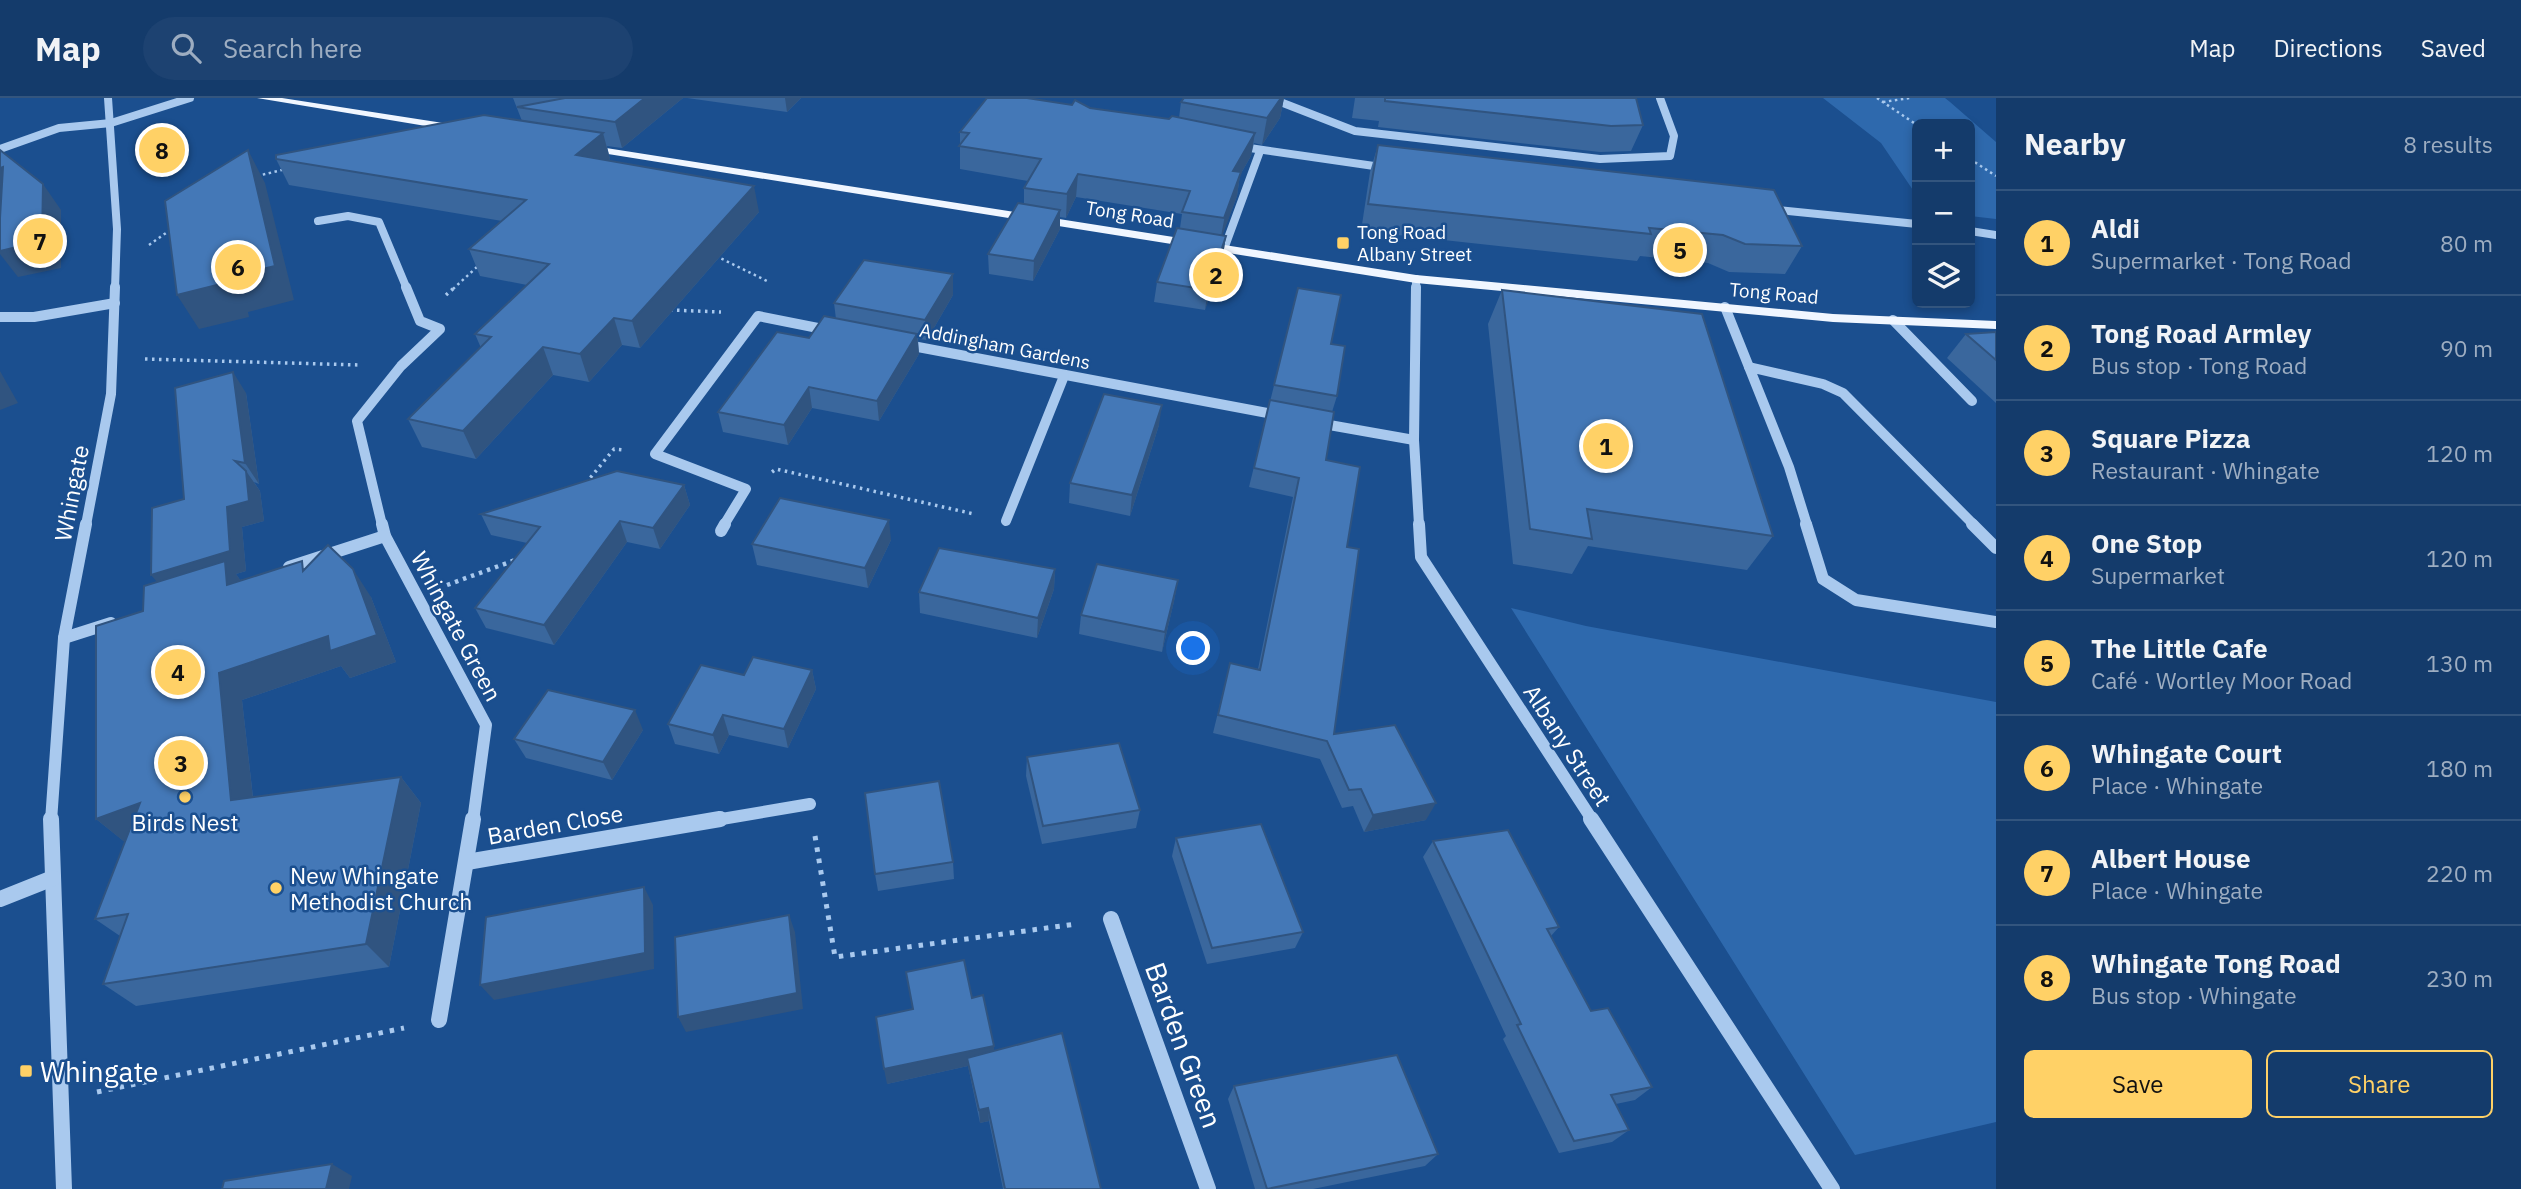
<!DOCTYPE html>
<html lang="en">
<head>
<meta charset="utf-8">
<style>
  :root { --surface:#143b6b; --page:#1d4271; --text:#f1f3f6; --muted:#9dadc1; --line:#33557e; --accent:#ffd166 }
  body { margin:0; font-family:"IBM Plex Sans",sans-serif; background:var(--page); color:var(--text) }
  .controls { position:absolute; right:21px; top:21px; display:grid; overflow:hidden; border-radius:10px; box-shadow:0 4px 10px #0003 }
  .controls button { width:63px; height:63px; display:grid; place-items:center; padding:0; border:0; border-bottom:2px solid var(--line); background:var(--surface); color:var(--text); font:35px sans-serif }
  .you { position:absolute; left:1194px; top:551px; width:24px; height:24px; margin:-18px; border:5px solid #fff; border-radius:50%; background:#1a73e8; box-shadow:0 0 0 10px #1a73e833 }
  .badge { display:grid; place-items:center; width:46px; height:46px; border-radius:50%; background:var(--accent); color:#111; font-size:23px; font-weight:700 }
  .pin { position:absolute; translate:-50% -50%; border:4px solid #fff; box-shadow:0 2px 7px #0006 }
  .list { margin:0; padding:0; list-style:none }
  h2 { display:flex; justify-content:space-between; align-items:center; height:91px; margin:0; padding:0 28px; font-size:30px }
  h2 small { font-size:23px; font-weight:400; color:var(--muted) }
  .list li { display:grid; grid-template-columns:46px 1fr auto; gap:21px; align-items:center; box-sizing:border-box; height:105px; padding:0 28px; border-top:2px solid var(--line) }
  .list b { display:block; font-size:26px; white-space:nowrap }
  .list p { margin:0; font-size:23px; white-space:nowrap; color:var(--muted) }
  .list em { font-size:23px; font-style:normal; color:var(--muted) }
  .actions { display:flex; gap:14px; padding:21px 28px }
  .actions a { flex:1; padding:16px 0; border:2px solid var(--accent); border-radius:10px; text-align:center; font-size:24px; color:var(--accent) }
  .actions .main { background:var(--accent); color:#111 }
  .icon { flex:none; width:38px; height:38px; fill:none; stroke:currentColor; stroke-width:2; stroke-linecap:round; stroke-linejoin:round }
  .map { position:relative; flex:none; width:1996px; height:1091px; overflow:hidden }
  header { display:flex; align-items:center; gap:42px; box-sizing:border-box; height:98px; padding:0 35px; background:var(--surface); border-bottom:2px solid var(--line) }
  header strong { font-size:33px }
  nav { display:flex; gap:38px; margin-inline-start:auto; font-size:24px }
  .search { width:490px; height:63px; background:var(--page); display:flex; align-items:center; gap:18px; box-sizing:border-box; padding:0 24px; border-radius:38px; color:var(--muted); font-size:26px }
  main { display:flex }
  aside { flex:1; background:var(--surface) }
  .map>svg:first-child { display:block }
</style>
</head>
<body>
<header>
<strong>Map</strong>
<div class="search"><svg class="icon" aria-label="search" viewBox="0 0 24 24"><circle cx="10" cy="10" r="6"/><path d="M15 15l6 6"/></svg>Search here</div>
<nav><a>Map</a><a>Directions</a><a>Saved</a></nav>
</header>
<main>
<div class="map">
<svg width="1996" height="1091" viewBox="0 0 1996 1091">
  <rect width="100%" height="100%" fill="#1b4f8f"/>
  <!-- green -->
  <g fill="#2e69ad">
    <path d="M 1823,0 L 1945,0 L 1950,4 L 1996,44 L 1996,121 L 1970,118 L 1970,26 L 1917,26 L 1917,98 L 1881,45 Z"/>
    <path d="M 1511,510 L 1586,528 L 1996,604 L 1996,1024 L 1855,1057 Z"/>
  </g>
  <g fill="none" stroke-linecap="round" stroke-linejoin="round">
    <!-- path-far3 -->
    <g stroke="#a9c9ee" stroke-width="2.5" stroke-dasharray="2.5 3.5" stroke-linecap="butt">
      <path d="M 1877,0 L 1917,27"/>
      <path d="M 1883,4 L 1910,0"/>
      <path d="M 1970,61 L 1996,78"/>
      <path d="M 257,78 L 286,71"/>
      <path d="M 149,147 L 173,130"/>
      <path d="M 716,158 L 767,183"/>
      <path d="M 453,191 L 478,168"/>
    </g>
    <!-- path-far2 -->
    <g stroke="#a9c9ee" stroke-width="3.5" stroke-dasharray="2.5 4.5" stroke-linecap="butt">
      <path d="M 446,197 L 455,189"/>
      <path d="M 670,212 L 721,214"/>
      <path d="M 145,261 L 360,267"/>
      <path d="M 772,374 L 776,371 L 974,416"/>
      <path d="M 586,385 L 614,351 L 624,352"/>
    </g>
    <!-- path-far1 -->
    <path stroke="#a9c9ee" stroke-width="4.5" stroke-dasharray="3.5 5" stroke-linecap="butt" d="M 447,487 L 518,461"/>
    <!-- path -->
    <g stroke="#a9c9ee" stroke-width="5" stroke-dasharray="4.5 7" stroke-linecap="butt">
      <path d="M 815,738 L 835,859 L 1076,826"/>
      <path d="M 97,994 L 404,930"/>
    </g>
    <!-- minor-far3 -->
    <g stroke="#a9c9ee" stroke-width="8">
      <path d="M 108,0 L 117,131 L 115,191"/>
      <path d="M 1270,0 L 1355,33 L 1600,61 L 1670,58 L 1674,38 L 1660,0"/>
      <path d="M 1236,48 L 1388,70"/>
      <path d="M 0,51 L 59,30 L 111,25 L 190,0"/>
      <path d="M 1768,111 L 1917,126"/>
      <path d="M 318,123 L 348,118 L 379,124 L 407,191"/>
      <path d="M 1970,133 L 1996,137"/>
      <path d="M 1224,151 L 1260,53"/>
      <path d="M 1416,191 L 1416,181"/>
    </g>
    <!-- minor-far2 -->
    <g stroke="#a9c9ee" stroke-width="10">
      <path d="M 1416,189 L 1414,342 L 1419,427"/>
      <path d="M 1725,209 L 1749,269"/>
      <path d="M 0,219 L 34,219 L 115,205"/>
      <path d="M 1893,222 L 1972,303"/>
      <path d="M 902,246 L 1283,318"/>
      <path d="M 1318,325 L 1414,342"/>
      <path d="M 1006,423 L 1064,278"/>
      <path d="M 86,427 L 111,296 L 115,189"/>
      <path d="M 382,427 L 357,323 L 401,268 L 440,231 L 420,223 L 406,189"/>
      <path d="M 724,427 L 746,391 L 655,356 L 758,218 L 833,233"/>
      <path d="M 1807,427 L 1789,369 L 1749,269 L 1823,286 L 1843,295 L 1974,427"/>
    </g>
    <!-- minor-far1 -->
    <g stroke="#a9c9ee" stroke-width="12">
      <path d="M 382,426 L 385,438 L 486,627 L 473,723"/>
      <path d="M 1419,426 L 1421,459 L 1593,723"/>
      <path d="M 1806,426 L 1823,481 L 1856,502 L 1996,524"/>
      <path d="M 1972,426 L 1996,450"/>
      <path d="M 721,433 L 725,426"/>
      <path d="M 289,469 L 385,438"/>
      <path d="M 64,540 L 111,525"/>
      <path d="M 51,723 L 64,540 L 86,426"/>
      <path d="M 710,723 L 810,706"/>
    </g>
    <!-- minor -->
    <g stroke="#a9c9ee" stroke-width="16">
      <path d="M 51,721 L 64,1091"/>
      <path d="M 1591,721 L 1832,1091"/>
      <path d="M 467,764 L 720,721"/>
      <path d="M 0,801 L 53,780"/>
      <path d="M 1111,821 L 1208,1091"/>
      <path d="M 439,922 L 473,721"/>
    </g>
    <!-- major -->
    <g fill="#f0f6ff" fill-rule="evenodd">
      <path d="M 257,0 L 282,0 L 456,27 L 461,30 L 456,33 Z"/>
      <path d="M 587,47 L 1416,177 L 1833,216 L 1996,223 L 1996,231 L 1833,224 L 1416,185 L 583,52 L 582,50 Z"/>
    </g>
  </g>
  <!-- wall -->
  <g fill="#3a679d">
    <path d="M 513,0 L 683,0 L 622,50 L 607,48 L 610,61 L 608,63 L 759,114 L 640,250 L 622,247 L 589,284 L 553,277 L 476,361 L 422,349 L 408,321 L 481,250 L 475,236 L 527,187 L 480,178 L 469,151 L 502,123 L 289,87 L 276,61 L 522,23 Z"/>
    <path d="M 687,0 L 801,0 L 787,14 Z"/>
    <path d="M 1184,0 L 1284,0 L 1280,20 L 1262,47 L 1254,45 L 1251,58 L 1240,77 L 1237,98 L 1222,137 L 1226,138 L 1223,157 L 1205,212 L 1154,204 L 1157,184 L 1180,130 L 1182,116 L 1076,99 L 1066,120 L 1060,119 L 1060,131 L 1033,183 L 989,176 L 988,156 L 1024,106 L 1024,90 L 1028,83 L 960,71 L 960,34 L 1090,10 L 1169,21 L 1179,20 L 1181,4 Z"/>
    <path d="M 1355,0 L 1636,0 L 1643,27 L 1631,53 L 1600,54 L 1378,29 L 1379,23 L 1352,20 Z"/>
    <path d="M 1378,47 L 1802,148 L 1785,176 L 1729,174 L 1708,165 L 1640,158 L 1637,163 L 1361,133 L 1370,74 Z"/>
    <path d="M 1298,190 L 1331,246 L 1337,298 L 1332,314 L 1326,362 L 1347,449 L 1334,636 L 1426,722 L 1364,734 L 1353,708 L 1342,710 L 1320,661 L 1213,635 L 1230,565 L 1258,571 L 1293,399 L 1249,389 Z"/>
    <path d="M 1502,192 L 1773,438 L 1747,472 L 1588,448 L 1572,476 L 1513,466 L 1488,226 Z"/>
    <path d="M 953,197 L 927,242 L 918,241 L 919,256 L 879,323 L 812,310 L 788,347 L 723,334 L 718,314 L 809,240 L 836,221 L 834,205 Z"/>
    <path d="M 1996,234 L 1996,305 L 1947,260 L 1966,236 Z"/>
    <path d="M 246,295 L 259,386 L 254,384 L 260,393 L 264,423 L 242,429 L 246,473 L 236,476 L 240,482 L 307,470 L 371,499 L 396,564 L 350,580 L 341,568 L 242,602 L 253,699 L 401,679 L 421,705 L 389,869 L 136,908 L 103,886 L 120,838 L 95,821 L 125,744 L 96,721 L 143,513 L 157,484 L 184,401 Z"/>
    <path d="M 1159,327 L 1130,418 L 1069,405 L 1070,385 Z"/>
    <path d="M 684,387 L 690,407 L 660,451 L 627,444 L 554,547 L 486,530 L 475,510 L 527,445 L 491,437 L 481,416 Z"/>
    <path d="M 891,442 L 868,490 L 757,467 L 752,446 Z"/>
    <path d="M 1055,471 L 1054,491 L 1037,540 L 920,515 L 919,494 Z"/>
    <path d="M 1178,482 L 1174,503 L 1162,554 L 1079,536 L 1081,517 Z"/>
    <path d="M 812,572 L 816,591 L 788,650 L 729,637 L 719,656 L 675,646 L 668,626 L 744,577 Z"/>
    <path d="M 643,632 L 612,682 L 526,660 L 514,641 Z"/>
    <path d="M 1027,659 L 1140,712 L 1136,730 L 1042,746 L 1026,678 Z"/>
    <path d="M 1176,740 L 1303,834 L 1295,850 L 1207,866 L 1172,758 Z"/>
    <path d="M 1433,743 L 1559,829 L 1551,838 L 1591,913 L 1652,989 L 1635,1002 L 1616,1006 L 1629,1032 L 1612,1044 L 1559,1055 L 1503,941 L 1506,938 L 1423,759 Z"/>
    <path d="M 953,764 L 954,781 L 878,793 L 875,776 Z"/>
    <path d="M 972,900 L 994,953 L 1101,1091 L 1003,1091 L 989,1023 L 980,1025 L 968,968 L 887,986 Z"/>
    <path d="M 1234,988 L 1438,1056 L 1425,1068 L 1313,1091 L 1255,1091 L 1228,1001 Z"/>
  </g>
  <!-- shaded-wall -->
  <g fill="#305480">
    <path d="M 645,0 L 683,0 L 622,50 L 615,24 Z"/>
    <path d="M 785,0 L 801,0 L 787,14 Z"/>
    <path d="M 1281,0 L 1284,0 L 1280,20 L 1262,47 L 1267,20 Z"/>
    <path d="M 603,35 L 610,61 L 584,83 L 576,57 Z"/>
    <path d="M 1255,35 L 1251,58 L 1240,77 L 1237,98 L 1220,144 L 1233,73 Z"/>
    <path d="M 248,52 L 265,85 L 294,202 L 248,214 L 249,219 L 199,231 L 177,197 L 228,179 Z"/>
    <path d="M 3,69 L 21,95 L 0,104 L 0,70 Z"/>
    <path d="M 1078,76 L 1076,99 L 1066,120 L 1067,96 Z"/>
    <path d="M 43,86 L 61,112 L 61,170 L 18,179 L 0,156 L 0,153 Z"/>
    <path d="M 754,88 L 759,114 L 640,250 L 632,223 Z"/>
    <path d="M 1060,112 L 1060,131 L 1033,183 L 1034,163 Z"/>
    <path d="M 1226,138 L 1223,157 L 1205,212 L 1208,192 Z"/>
    <path d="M 953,176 L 953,197 L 927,242 L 925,222 Z"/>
    <path d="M 614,220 L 622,247 L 589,284 L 580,256 Z"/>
    <path d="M 917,236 L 919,256 L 879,323 L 877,303 Z"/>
    <path d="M 543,249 L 553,277 L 476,361 L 463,333 Z"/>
    <path d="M 0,273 L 18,305 L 0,312 Z"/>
    <path d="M 233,274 L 246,295 L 259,386 L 245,365 Z"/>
    <path d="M 809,289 L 812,310 L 788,347 L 784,327 Z"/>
    <path d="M 1162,307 L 1159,327 L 1130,418 L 1132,397 Z"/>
    <path d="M 246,373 L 260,393 L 264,423 L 242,429 L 246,473 L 236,476 L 247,491 L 169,498 L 151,477 L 227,409 Z"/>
    <path d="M 684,387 L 690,407 L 660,451 L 653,430 Z"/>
    <path d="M 889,422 L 891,442 L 868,490 L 865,470 Z"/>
    <path d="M 620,423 L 627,444 L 554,547 L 544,527 Z"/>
    <path d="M 353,471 L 371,499 L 396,564 L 350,580 L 341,568 L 242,602 L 256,727 L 231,702 L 219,575 Z"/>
    <path d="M 1055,471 L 1054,491 L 1037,540 L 1038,520 Z"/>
    <path d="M 1178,482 L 1174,503 L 1162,554 L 1165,534 Z"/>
    <path d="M 812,572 L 816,591 L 788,650 L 784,631 Z"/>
    <path d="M 635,612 L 643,632 L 612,682 L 603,664 Z"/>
    <path d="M 723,617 L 729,637 L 719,656 L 713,637 Z"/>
    <path d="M 401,679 L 421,705 L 389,869 L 366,846 Z"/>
    <path d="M 140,705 L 127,746 L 96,721 Z"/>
    <path d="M 1436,705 L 1426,722 L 1364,734 L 1373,717 Z"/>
    <path d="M 644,789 L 653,807 L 654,871 L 494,902 L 480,887 Z"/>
    <path d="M 789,817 L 795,834 L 803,911 L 686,934 L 678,919 Z"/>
    <path d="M 994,948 L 994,963 L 967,960 L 968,968 L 887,986 L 884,971 Z"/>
    <path d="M 988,1010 L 989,1023 L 980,1025 L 979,1012 Z"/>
    <path d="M 332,1066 L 352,1078 L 349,1091 L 326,1091 Z"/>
  </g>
  <!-- building -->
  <g fill="#4478b7" stroke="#305480" stroke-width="2">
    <path d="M 565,0 L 645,0 L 615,24 L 517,9 Z"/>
    <path d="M 987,0 L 1027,0 L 1072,7 L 1075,2 L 1090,10 L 1169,21 L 1172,18 L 1255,35 L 1233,73 L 1241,74 L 1224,120 L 1182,114 L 1190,93 L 1078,76 L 1067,96 L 1024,90 L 1041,61 L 959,48 L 969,35 L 960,34 Z"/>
    <path d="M 1184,0 L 1281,0 L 1267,20 L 1181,4 Z"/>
    <path d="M 1385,0 L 1636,0 L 1643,27 L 1611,28 L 1385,3 Z"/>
    <path d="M 484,17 L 603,35 L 576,57 L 754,88 L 632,223 L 614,220 L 580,256 L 543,249 L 463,333 L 408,321 L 491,239 L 475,236 L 549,166 L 469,151 L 526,102 L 276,61 L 276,57 Z"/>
    <path d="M 1378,47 L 1774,92 L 1802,148 L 1745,146 L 1723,137 L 1649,130 L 1651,136 L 1368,106 Z"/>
    <path d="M 0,52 L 43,86 L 42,143 L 0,153 L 0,120 L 3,69 L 0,70 Z"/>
    <path d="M 248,52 L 275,168 L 228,179 L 229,184 L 177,197 L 165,103 Z"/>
    <path d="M 1018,105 L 1060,112 L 1034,163 L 988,156 Z"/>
    <path d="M 1177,130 L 1226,138 L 1208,192 L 1157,184 Z"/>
    <path d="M 864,162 L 953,176 L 925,222 L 834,205 Z"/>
    <path d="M 1298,190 L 1341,197 L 1331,246 L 1345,248 L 1337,298 L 1274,287 Z"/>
    <path d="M 1502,192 L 1702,216 L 1773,438 L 1587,411 L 1592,441 L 1530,431 Z"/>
    <path d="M 824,218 L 917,236 L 877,303 L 809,289 L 784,327 L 718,314 L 777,234 L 809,240 Z"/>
    <path d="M 1996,234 L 1996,262 L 1966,236 Z"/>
    <path d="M 233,274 L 245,365 L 235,363 L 246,373 L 249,403 L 227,409 L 230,453 L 151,477 L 152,410 L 184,401 L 175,290 Z"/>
    <path d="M 1104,296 L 1162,307 L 1132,397 L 1070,385 Z"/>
    <path d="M 1270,302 L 1334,314 L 1326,362 L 1360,369 L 1347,449 L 1359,451 L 1334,636 L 1395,627 L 1436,705 L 1373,717 L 1361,691 L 1349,692 L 1327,643 L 1218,617 L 1230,565 L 1260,572 L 1299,380 L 1254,370 Z"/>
    <path d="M 617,373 L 684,387 L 653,430 L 620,423 L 544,527 L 475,510 L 540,429 L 481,416 Z"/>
    <path d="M 780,400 L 889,422 L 865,470 L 752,446 Z"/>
    <path d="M 328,447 L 353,471 L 377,537 L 330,553 L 328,538 L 219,575 L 231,702 L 401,679 L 366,846 L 103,886 L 128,816 L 95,821 L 140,705 L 96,721 L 96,528 L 143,513 L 144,488 L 225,463 L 227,487 L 302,463 L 303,473 Z"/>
    <path d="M 939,450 L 1055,471 L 1038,520 L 919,494 Z"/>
    <path d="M 1097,466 L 1178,482 L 1165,534 L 1081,517 Z"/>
    <path d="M 753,559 L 812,572 L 784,631 L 723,617 L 713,637 L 668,626 L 701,567 L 744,577 Z"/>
    <path d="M 548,592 L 635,612 L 603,664 L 514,641 Z"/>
    <path d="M 1119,645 L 1140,712 L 1043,728 L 1027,659 Z"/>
    <path d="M 939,683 L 953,764 L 875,776 L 865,695 Z"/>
    <path d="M 1261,726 L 1303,834 L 1212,850 L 1176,740 Z"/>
    <path d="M 1508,732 L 1559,829 L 1547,831 L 1591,913 L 1608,910 L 1652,989 L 1611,997 L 1629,1032 L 1574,1043 L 1517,927 L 1521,926 L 1433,743 Z"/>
    <path d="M 644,789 L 645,855 L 480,887 L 486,819 Z"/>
    <path d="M 789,817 L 797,895 L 678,919 L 675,839 Z"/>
    <path d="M 964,862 L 972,900 L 983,897 L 994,948 L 884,971 L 876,919 L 913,911 L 906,874 Z"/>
    <path d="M 1062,935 L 1101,1091 L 1005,1091 L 988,1010 L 979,1012 L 967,960 Z"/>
    <path d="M 1397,957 L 1438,1056 L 1267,1091 L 1234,988 Z"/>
    <path d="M 332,1066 L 326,1091 L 222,1091 L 224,1083 Z"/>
  </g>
  <!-- markers -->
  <g fill="#ffd166" stroke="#1b4f8f" stroke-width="2.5">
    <rect x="1336" y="138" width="14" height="14" rx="3.5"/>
    <circle cx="185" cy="699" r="7"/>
    <circle cx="276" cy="790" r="7"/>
    <rect x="19" y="966" width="14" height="14" rx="3.5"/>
  </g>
  <g text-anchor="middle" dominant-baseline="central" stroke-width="5" stroke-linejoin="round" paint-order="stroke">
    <!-- far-street labels -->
    <g font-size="19" fill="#fff" stroke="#1b4f8f">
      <text transform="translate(1130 116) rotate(9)">Tong Road</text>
      <text transform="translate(1774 195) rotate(5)">Tong Road</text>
      <text transform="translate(1005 248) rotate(11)">Addingham Gardens</text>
    </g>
    <!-- far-poi labels -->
    <g font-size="19" fill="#fff" stroke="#1b4f8f" text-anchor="start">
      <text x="1357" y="134">Tong Road<tspan x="1357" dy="22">Albany Street</tspan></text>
    </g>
    <!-- street labels -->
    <g font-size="23" fill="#fff" stroke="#1b4f8f">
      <text transform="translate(71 395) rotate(-79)">Whingate</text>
      <text transform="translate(457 528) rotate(62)">Whingate Green</text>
      <text transform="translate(1568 647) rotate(57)">Albany Street</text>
      <text transform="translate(555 726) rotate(-10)">Barden Close</text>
    </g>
    <!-- poi labels -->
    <g font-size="23" fill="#fff" stroke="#1b4f8f">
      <text x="185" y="724">Birds Nest</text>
      <text x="290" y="777" text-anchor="start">New Whingate<tspan x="290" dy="26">Methodist Church</tspan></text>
    </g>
    <!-- near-street labels -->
    <g font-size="28" fill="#fff" stroke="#1b4f8f">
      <text transform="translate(1184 947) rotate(70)">Barden Green</text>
    </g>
    <!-- near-poi labels -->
    <g font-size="28" fill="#fff" stroke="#1b4f8f" text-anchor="start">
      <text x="40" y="973">Whingate</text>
    </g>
  </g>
</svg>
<div class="controls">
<button>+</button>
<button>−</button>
<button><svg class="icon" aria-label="layers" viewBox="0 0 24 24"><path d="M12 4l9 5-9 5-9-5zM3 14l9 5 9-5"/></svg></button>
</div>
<div class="you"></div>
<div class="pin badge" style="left:1606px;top:348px">1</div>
<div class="pin badge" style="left:1216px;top:177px">2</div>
<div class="pin badge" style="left:181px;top:665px">3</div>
<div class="pin badge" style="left:178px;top:574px">4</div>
<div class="pin badge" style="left:1680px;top:152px">5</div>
<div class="pin badge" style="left:238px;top:169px">6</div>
<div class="pin badge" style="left:40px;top:143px">7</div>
<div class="pin badge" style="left:162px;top:52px">8</div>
</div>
<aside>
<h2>Nearby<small>8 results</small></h2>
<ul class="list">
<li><span class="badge">1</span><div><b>Aldi</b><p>Supermarket · Tong Road</p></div><em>80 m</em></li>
<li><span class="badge">2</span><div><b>Tong Road Armley</b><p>Bus stop · Tong Road</p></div><em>90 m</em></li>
<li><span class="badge">3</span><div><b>Square Pizza</b><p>Restaurant · Whingate</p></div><em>120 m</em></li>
<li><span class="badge">4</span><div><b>One Stop</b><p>Supermarket</p></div><em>120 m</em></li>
<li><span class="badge">5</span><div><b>The Little Cafe</b><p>Café · Wortley Moor Road</p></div><em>130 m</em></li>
<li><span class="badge">6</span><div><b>Whingate Court</b><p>Place · Whingate</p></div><em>180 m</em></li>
<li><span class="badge">7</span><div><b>Albert House</b><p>Place · Whingate</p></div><em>220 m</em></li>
<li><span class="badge">8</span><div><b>Whingate Tong Road</b><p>Bus stop · Whingate</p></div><em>230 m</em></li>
</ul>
<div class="actions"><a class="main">Save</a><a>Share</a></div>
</aside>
</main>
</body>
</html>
